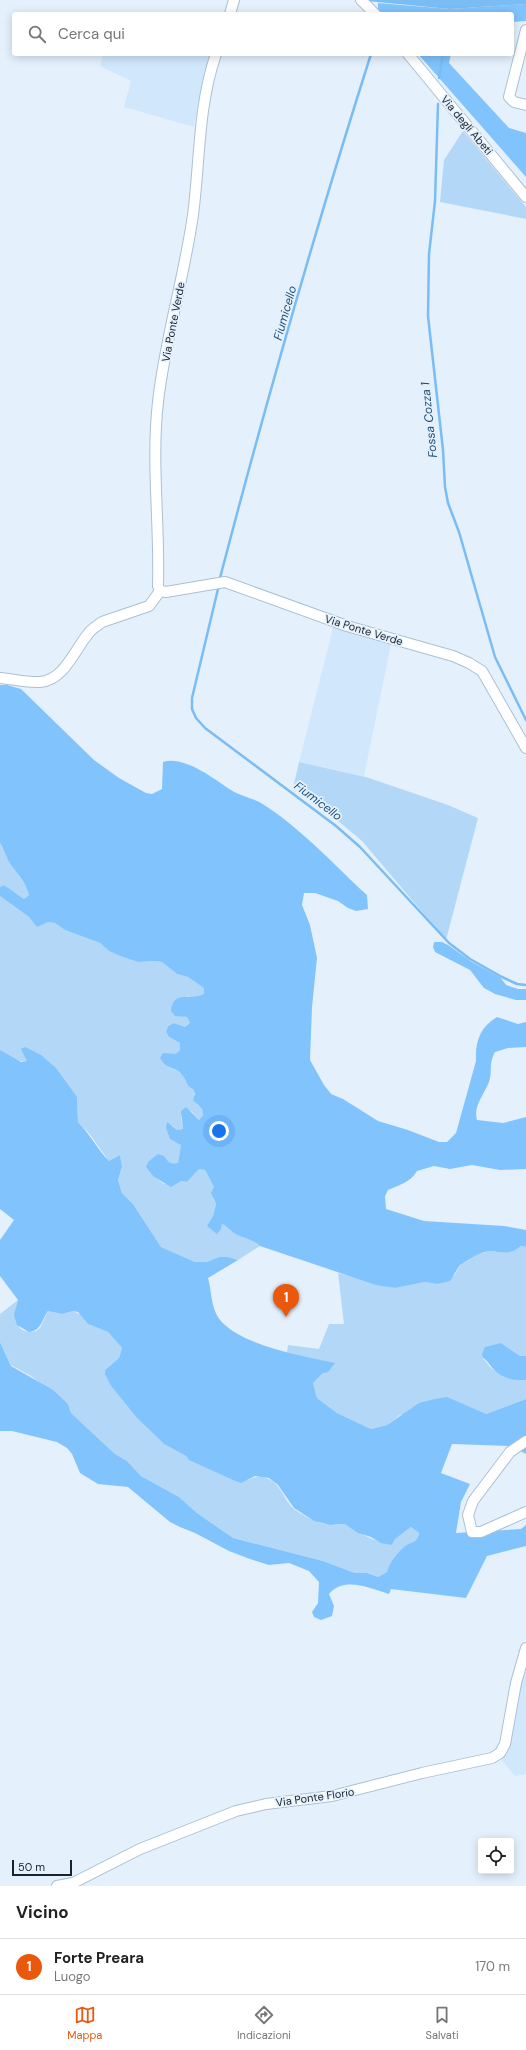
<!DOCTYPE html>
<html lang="it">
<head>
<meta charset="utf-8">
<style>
  :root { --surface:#fff; --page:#f2f2f2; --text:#222; --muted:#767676; --line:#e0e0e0; --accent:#ea580c }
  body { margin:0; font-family:"DM Sans",sans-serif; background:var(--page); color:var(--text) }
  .controls { position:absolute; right:12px; bottom:12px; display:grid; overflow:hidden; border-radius:4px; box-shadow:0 2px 10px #0003 }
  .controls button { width:36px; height:36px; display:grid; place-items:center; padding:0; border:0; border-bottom:1px solid var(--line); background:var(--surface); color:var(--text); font:20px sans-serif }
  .scale { position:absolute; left:12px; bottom:10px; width:60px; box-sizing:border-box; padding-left:4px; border:2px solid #1b232a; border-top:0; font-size:11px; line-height:14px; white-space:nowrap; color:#1b232a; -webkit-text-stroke:3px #e4f1fd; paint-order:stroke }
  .you { position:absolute; left:219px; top:1131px; width:14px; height:14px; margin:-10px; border:3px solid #fff; border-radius:50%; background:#1a73e8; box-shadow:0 0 0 6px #1a73e833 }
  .badge { display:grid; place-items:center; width:26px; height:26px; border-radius:50%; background:var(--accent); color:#fff; font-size:13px; font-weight:700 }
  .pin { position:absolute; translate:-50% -33px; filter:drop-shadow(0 1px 2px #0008) }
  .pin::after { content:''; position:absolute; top:21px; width:14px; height:12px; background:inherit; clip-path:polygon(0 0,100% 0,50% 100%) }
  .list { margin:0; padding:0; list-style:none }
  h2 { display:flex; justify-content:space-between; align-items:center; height:52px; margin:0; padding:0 16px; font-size:17px }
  h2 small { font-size:13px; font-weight:400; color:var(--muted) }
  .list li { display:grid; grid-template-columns:26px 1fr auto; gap:12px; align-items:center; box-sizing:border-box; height:56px; padding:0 16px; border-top:1px solid var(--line) }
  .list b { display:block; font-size:15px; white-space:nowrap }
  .list p { margin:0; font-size:13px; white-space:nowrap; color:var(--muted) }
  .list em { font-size:13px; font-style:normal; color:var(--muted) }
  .icon { flex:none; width:22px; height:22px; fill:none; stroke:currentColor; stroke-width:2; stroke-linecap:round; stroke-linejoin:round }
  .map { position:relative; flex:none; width:526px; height:1886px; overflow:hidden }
  .search { position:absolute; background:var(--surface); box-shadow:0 2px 10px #0003; left:12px; right:12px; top:12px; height:44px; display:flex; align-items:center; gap:10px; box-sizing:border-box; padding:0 14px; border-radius:4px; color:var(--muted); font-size:15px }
  .sheet { height:108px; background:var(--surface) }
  nav { display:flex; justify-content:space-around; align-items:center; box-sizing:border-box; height:56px; border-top:1px solid var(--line); background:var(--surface); font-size:11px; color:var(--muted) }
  nav a { display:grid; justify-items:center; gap:2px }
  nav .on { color:var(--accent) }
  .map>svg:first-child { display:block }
</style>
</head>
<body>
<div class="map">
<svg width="526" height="1886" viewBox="0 0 526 1886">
  <rect width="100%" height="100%" fill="#e4f1fd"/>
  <!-- built -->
  <g fill="#d1e7fc">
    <path d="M 103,54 L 211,54 L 198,102 L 194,127 L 124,107 L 131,81 L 100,66 Z"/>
    <path d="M 334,624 L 391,644 L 364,776 L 299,762 Z"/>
    <path d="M 523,1674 L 526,1674 L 526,1774 L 515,1776 L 498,1756 Z"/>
  </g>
  <!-- green -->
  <g fill="#b3d7f7">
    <path d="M 463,131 L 526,207 L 526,219 L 440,202 L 444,160 Z"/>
    <path d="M 299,762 L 366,777 L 448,805 L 478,818 L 446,940 L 362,841 L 294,784 Z"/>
    <path d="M 0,843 L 5,850 L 7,858 L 28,889 L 29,895 L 24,899 L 4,885 L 0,887 Z"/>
    <path d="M 0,896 L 29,917 L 37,926 L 48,922 L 55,923 L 65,930 L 100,943 L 109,951 L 120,956 L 138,962 L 156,961 L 162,962 L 177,974 L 188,977 L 204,988 L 204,995 L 199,997 L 187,996 L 181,1016 L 187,1017 L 190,1023 L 185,1027 L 174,1023 L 168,1026 L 166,1032 L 169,1037 L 180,1043 L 180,1050 L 168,1067 C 180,1071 183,1074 188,1086 L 193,1088 L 197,1105 L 202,1109 L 203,1115 L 199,1120 L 191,1111 L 181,1117 L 183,1129 L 177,1130 L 172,1125 L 181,1145 L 178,1164 L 172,1164 L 167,1161 L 154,1177 L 164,1184 L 181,1181 L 187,1182 L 199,1169 L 205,1170 L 214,1187 L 213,1199 L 216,1204 L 213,1216 L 222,1223 L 227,1225 L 231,1231 L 248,1237 L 260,1246 L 238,1260 L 228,1257 L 219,1257 L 207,1262 L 195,1262 L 161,1247 L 133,1204 L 122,1193 L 118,1180 L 122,1168 L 120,1155 L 109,1161 L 88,1132 L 78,1122 L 77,1097 L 27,1061 C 17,1063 9,1056 0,1051 Z"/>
    <path d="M 521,1246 L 526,1247 L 526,1356 L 520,1356 L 501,1343 L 483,1359 C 487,1362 490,1368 494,1370 C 503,1375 517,1381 526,1380 L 526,1399 L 486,1414 L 479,1412 L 400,1415 L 387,1425 L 371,1429 L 337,1413 L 317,1398 L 313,1383 L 323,1373 L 287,1352 L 288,1345 L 319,1349 L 329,1324 L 344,1324 L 338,1273 L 394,1288 L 425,1282 L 437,1284 L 454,1276 L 461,1264 C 468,1262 474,1255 481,1253 C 496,1249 509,1257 521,1246 Z"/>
    <path d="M 18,1300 C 14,1316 13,1335 36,1331 L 40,1328 L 48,1311 L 62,1314 L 73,1311 L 81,1315 L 88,1324 L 108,1332 L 122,1348 L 119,1358 L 105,1370 L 111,1386 L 136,1417 L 164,1444 L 186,1456 L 190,1460 L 235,1481 C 247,1484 254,1473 266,1478 C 281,1483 283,1499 294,1509 C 304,1516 317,1524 330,1525 C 335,1526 340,1524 345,1524 C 350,1525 354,1530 358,1532 C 365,1537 383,1543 392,1545 L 395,1539 L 411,1527 L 419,1533 C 417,1543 413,1541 407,1545 C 399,1551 389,1563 387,1572 L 378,1577 L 367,1573 L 355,1573 L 323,1561 L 233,1538 L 197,1513 L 179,1497 L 141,1476 L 127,1461 L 115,1454 L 71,1413 L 68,1404 L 31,1376 L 11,1365 L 0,1342 L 0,1314 Z"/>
  </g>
  <!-- forest -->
  <g fill="#81c3fc">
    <path d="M 378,3 L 450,9 L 526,4 L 526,21 L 512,22 L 512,14 L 382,14 L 378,9 Z"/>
    <path d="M 418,54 L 451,54 L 449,63 L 509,128 L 526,133 L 526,177 Z"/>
    <path d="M 0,685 L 7,685 L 21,689 L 94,760 L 119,778 L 146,793 L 152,794 L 162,789 L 163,762 C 184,755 214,779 231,790 C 240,796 252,798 261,803 C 301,828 333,864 367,895 L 368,909 L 356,911 L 348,908 L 338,901 L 315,893 L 304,893 L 302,905 L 310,925 L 317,958 L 312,1007 L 310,1060 L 324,1085 L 331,1094 L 343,1099 L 378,1121 L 408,1130 L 439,1142 L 447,1142 L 456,1133 L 476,1061 C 475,1042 480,1027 497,1017 L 518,1024 L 526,1022 L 526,1047 L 508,1048 L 495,1052 C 488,1065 493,1071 489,1082 C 484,1095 473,1106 477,1120 L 503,1123 L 526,1117 L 526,1169 L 500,1170 L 472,1165 L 450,1169 L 434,1166 L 417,1171 C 411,1182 399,1185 388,1190 L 385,1196 L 386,1209 L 424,1221 L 504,1226 L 526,1230 L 526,1247 L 521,1246 C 507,1259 494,1247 479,1254 C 476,1255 462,1264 460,1265 C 456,1270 454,1276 450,1281 L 437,1284 L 425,1282 L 395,1288 L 376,1285 L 260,1246 C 251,1238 244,1239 234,1233 C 229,1230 228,1226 222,1224 L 221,1229 L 217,1234 L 207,1226 L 213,1216 L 216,1204 L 211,1193 L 214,1187 L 205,1170 L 199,1169 L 187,1182 L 181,1181 L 171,1187 L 154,1177 L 146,1167 L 148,1162 L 158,1154 L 164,1156 C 168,1162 171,1165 178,1163 L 181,1145 L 170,1139 L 166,1128 L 167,1122 L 177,1130 L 183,1129 L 181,1111 L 186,1107 L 199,1120 L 203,1115 L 202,1109 L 193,1100 L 195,1094 L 193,1089 L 188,1086 C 179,1062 169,1074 160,1058 L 163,1053 L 176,1054 L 180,1050 L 180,1043 L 169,1037 L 166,1032 L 168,1026 L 174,1023 L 185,1027 L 190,1023 L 187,1017 L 175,1016 L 171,1011 C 173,989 192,1001 204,994 L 204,988 L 188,977 L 177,974 L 162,962 L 156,961 L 138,962 L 120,956 L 109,951 L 100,943 L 65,930 L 55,923 L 48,922 L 37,927 L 29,917 L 0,896 L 0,887 L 4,885 L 24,899 L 29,895 C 26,881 15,872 8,860 C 5,854 4,848 0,843 Z"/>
    <path d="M 434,942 L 442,942 L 448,945 L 472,962 L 500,977 L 506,985 L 518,989 L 526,989 L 526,1000 L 516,1000 L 495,994 L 484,988 L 470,970 L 435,952 L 433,947 Z"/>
    <path d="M 25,1047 L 41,1055 L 56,1068 L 77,1097 L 78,1122 C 90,1134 97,1149 109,1161 L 120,1155 L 122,1167 L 118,1180 L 122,1193 L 133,1204 L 161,1247 L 195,1262 L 207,1262 L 219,1257 L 228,1257 L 238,1260 L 208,1278 C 211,1288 211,1301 215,1311 C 227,1344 304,1356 335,1363 L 328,1372 L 323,1373 L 313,1383 L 317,1398 L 337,1413 L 371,1429 L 387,1425 L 419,1403 L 435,1399 L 447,1397 L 486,1414 L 526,1399 L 526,1454 L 510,1446 L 452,1444 L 441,1473 L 470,1484 L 461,1502 L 456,1533 L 521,1529 L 526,1525 L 526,1546 L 487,1556 L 466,1598 L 391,1589 L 389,1594 C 370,1588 344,1576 329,1594 L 334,1606 L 332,1616 L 321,1620 L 314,1617 L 312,1612 L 318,1603 L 319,1582 L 309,1571 L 289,1563 L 269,1565 L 250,1559 L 229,1551 L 195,1533 L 180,1527 L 170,1522 L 128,1487 L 98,1484 L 80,1473 L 72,1454 L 67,1448 L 57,1442 L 12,1431 L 0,1431 L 0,1342 L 11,1366 L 53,1390 L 68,1404 L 71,1413 L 115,1454 L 127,1461 L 141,1476 L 179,1497 L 197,1513 L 233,1538 L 323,1561 L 355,1573 L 367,1573 L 378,1577 L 387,1572 C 389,1563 397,1553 404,1547 C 411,1541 417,1544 419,1533 L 411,1527 L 395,1539 L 392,1545 L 381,1543 L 371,1537 L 358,1533 L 345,1524 L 330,1525 L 314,1521 L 294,1508 L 278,1485 L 269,1478 L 255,1476 L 241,1483 L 235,1481 L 189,1460 L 186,1456 L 164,1444 L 136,1417 L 111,1386 L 105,1374 L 105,1370 L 119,1358 L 122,1348 L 108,1332 L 88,1324 L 78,1312 L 73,1311 L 62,1314 L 48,1311 C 41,1321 42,1330 29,1332 L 17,1325 L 14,1315 L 18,1300 L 0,1276 L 0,1240 L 14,1220 L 0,1209 L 0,1050 L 21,1062 L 27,1061 L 21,1049 Z"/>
    <path d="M 501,1343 L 520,1356 L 526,1356 L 526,1380 C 511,1381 499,1377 490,1365 C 484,1356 479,1359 485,1347 Z"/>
  </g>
  <!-- water -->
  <path fill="#7abcf4" d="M 356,0 L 526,0 L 526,4 L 450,9 Z"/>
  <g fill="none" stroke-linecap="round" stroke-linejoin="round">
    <!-- stream -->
    <g stroke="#7abcf4" stroke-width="2.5">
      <path d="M 439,78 L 443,54"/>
      <path d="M 438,104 L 435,201 L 429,254 L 428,316 L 443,450 L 445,487 L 448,503 L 459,532 L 495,657 L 526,720"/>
      <path d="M 220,578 C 266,402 316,227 371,54"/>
      <path d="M 218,589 L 192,698 L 192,709 L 196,718 L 205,728 L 336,826 L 360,847 L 449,943 L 470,959 L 502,977 L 517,984 L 526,985"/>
    </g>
    <!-- minor casing -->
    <g stroke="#abc0d3" stroke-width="12">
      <g id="minor">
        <path d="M 361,0 L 375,14"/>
        <path d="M 230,14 L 234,0"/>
        <path d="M 526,30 L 509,97 L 514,102 L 526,105"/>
        <path d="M 408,54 L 526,197"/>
        <path d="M 160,591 L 158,586 C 160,524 151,463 158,402 C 165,339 184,278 193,215 C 200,161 198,106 216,54"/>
        <path d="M 160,591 L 166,592 L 225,582 L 347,626 L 453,656 L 469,663 L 482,671 L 526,748"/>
        <path d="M 0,678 C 13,679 27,683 40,682 C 64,680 74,651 88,634 C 91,629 97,626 102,622 L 149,606 L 160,591"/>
        <path d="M 526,1441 L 510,1452 L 473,1501 L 468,1515 L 472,1532 L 481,1532 L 526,1512"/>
        <path d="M 57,1886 L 73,1883 L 140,1849 L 236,1811 L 266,1804 L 332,1796 L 422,1773 L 492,1758 L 500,1753 L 505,1744 L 516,1683 L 526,1648"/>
      </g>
    </g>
    <!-- minor -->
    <use href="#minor" stroke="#fff" stroke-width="10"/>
  </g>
  <g text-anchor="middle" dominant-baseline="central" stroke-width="3.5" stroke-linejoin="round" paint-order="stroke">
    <!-- street labels -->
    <g font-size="11" fill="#1b232a" stroke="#e4f1fd">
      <text transform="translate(467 125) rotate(50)">Via degli Abeti</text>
      <text transform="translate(173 322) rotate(-79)">Via Ponte Verde</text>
      <text transform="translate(364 630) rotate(17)">Via Ponte Verde</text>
      <text transform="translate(315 1797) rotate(-8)">Via Ponte Florio</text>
    </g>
    <!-- water labels -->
    <g font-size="12" font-style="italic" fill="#1e4e74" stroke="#e4f1fd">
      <text transform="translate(285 313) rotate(-74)">Fiumicello</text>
      <text transform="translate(429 420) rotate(-96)">Fossa Cozza 1</text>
      <text transform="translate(318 801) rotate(37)">Fiumicello</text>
    </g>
  </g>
</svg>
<div class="controls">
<button><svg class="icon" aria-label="locate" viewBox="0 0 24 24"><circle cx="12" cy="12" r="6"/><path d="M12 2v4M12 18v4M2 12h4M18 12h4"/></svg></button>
</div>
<div class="scale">50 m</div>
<div class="you"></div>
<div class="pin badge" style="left:286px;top:1317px">1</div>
<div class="search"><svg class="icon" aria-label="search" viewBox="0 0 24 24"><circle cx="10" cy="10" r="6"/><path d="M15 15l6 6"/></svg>Cerca qui</div>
</div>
<section class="sheet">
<h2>Vicino<small></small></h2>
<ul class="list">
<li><span class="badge">1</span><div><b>Forte Preara</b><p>Luogo</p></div><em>170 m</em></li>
</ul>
</section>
<nav>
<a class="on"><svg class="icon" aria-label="map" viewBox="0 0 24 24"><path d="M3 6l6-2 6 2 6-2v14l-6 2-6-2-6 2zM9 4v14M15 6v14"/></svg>Mappa</a>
<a><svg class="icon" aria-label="directions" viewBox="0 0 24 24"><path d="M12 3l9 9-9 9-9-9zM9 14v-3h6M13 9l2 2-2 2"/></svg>Indicazioni</a>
<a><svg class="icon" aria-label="saved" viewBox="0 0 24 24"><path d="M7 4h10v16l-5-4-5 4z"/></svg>Salvati</a>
</nav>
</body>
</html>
